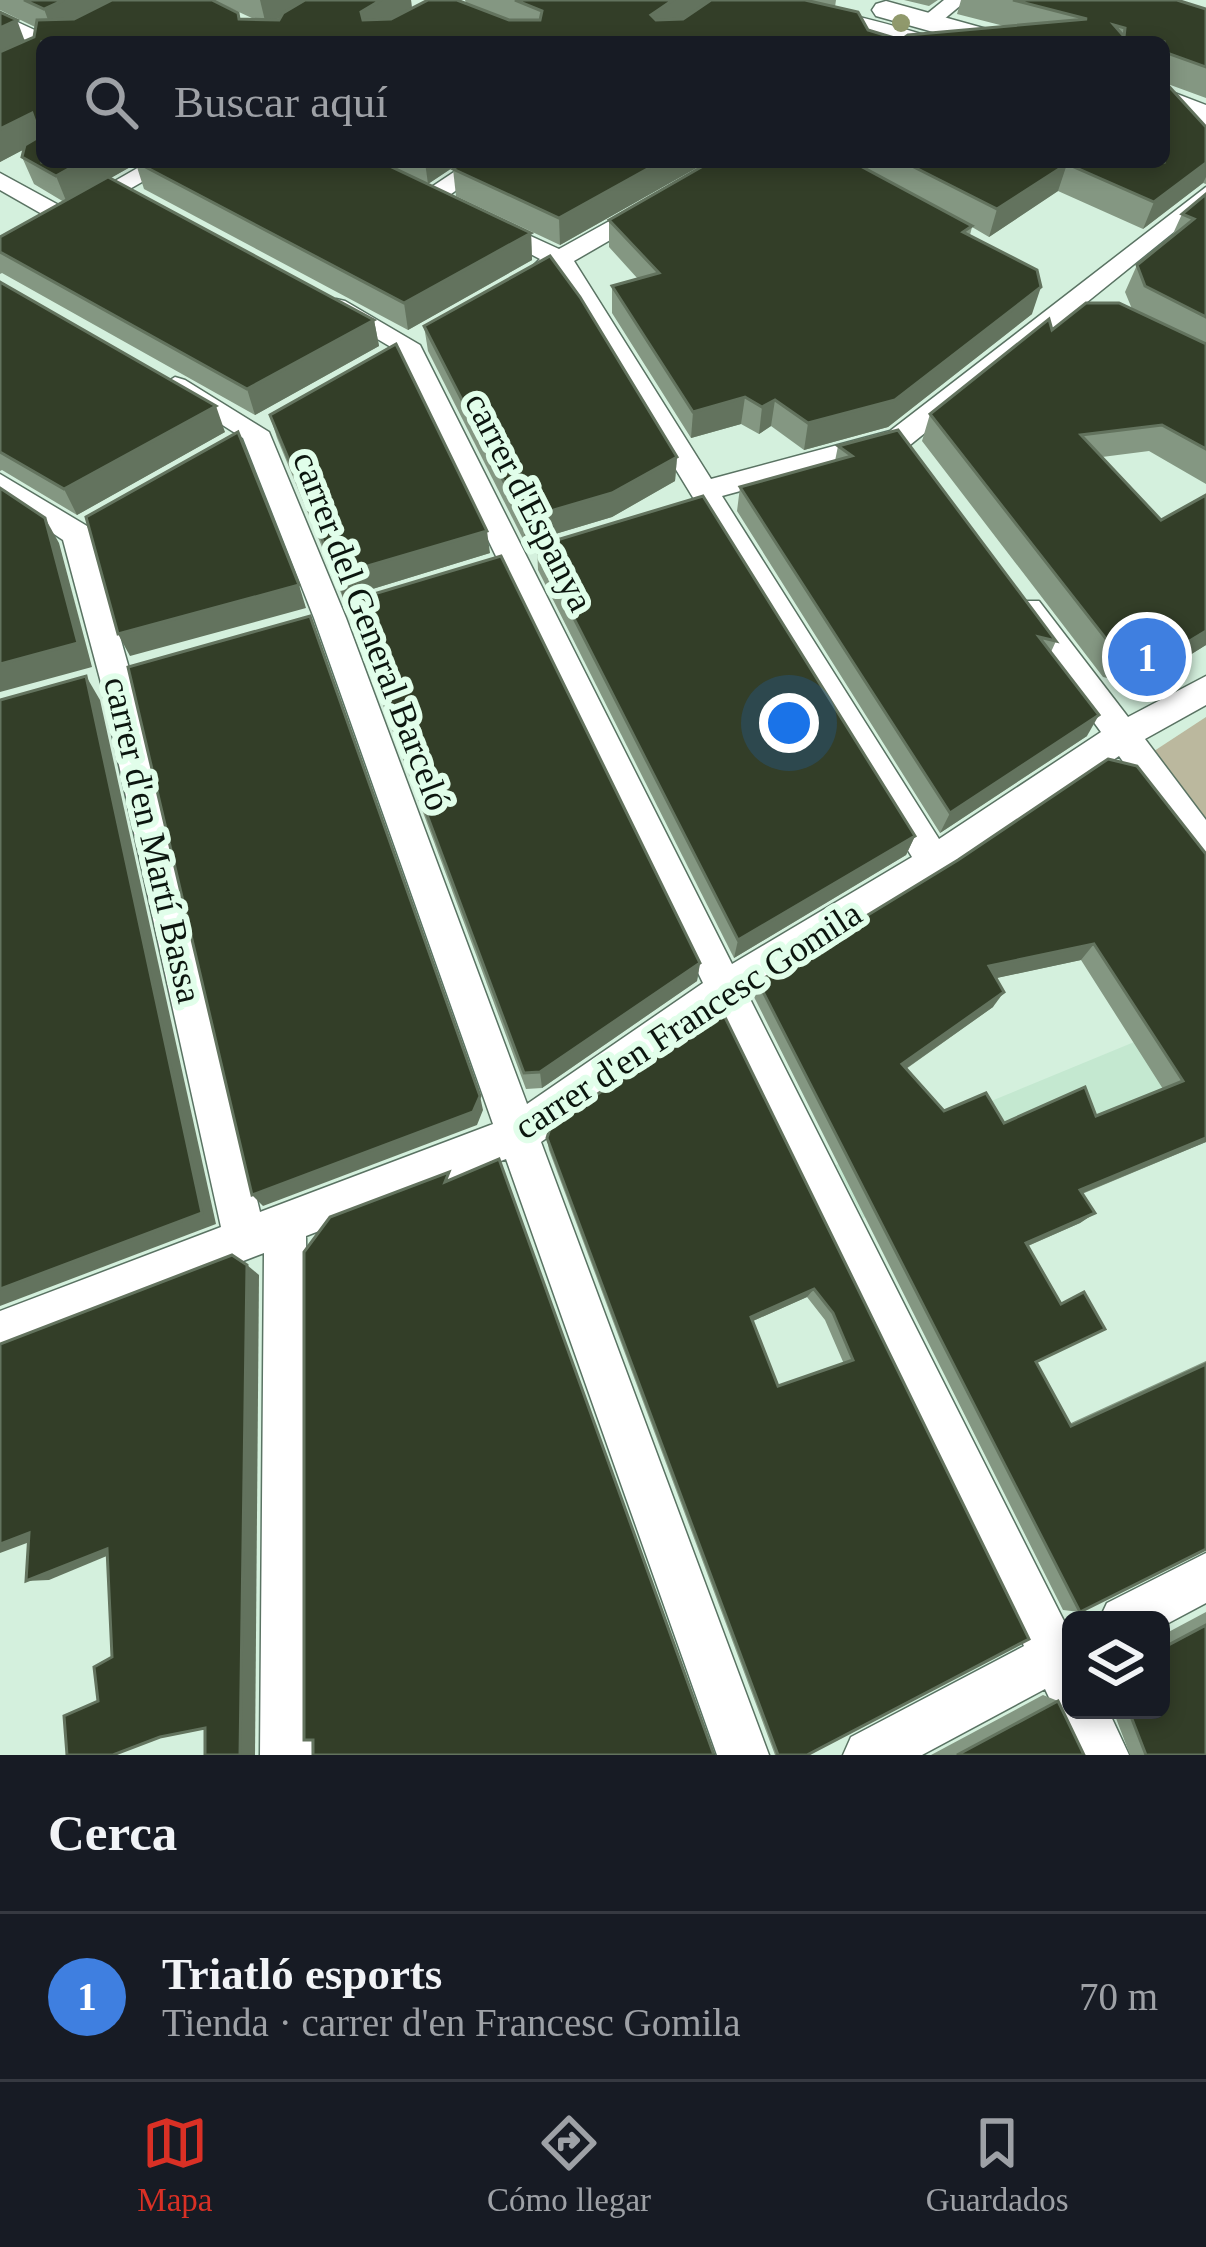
<!DOCTYPE html>
<html lang="es">
<head>
<meta charset="utf-8">
<style>
  :root { --surface:#171b24; --page:#20242c; --text:#f1f3f6; --muted:#9ea1a6; --line:#363941; --accent:#d93025 }
  body { margin:0; font-family:"Times New Roman",serif; background:var(--page); color:var(--text) }
  .controls { position:absolute; right:36px; bottom:36px; display:grid; overflow:hidden; border-radius:18px; box-shadow:0 6px 18px #0003 }
  .controls button { width:108px; height:108px; display:grid; place-items:center; padding:0; border:0; border-bottom:3px solid var(--line); background:var(--surface); color:var(--text); font:60px sans-serif }
  .you { position:absolute; left:789px; top:723px; width:42px; height:42px; margin:-30px; border:9px solid #fff; border-radius:50%; background:#1a73e8; box-shadow:0 0 0 18px #1a73e833 }
  .badge { display:grid; place-items:center; width:78px; height:78px; border-radius:50%; background:var(--accent); color:#fff; font-size:39px; font-weight:700 }
  .pin { position:absolute; translate:-50% -50%; border:6px solid #fff; box-shadow:0 3px 12px #0006 }
  .list { margin:0; padding:0; list-style:none }
  h2 { display:flex; justify-content:space-between; align-items:center; height:156px; margin:0; padding:0 48px; font-size:51px }
  h2 small { font-size:39px; font-weight:400; color:var(--muted) }
  .list li { display:grid; grid-template-columns:78px 1fr auto; gap:36px; align-items:center; box-sizing:border-box; height:168px; padding:0 48px; border-top:3px solid var(--line) }
  .list b { display:block; font-size:45px; white-space:nowrap }
  .list p { margin:0; font-size:39px; white-space:nowrap; color:var(--muted) }
  .list em { font-size:39px; font-style:normal; color:var(--muted) }
  .icon { flex:none; width:66px; height:66px; fill:none; stroke:currentColor; stroke-width:2; stroke-linecap:round; stroke-linejoin:round }
  .map { position:relative; flex:none; width:1206px; height:1755px; overflow:hidden }
  .search { position:absolute; background:var(--surface); box-shadow:0 6px 18px #0003; left:36px; right:36px; top:36px; height:132px; display:flex; align-items:center; gap:30px; box-sizing:border-box; padding:0 42px; border-radius:18px; color:var(--muted); font-size:45px }
  .sheet { height:324px; background:var(--surface) }
  nav { display:flex; justify-content:space-around; align-items:center; box-sizing:border-box; height:168px; border-top:3px solid var(--line); background:var(--surface); font-size:33px; color:var(--muted) }
  nav a { display:grid; justify-items:center; gap:6px }
  nav .on { color:var(--accent) }
  .map>svg:first-child { display:block }
</style>
</head>
<body>
<div class="map">
<svg width="1206" height="1755" viewBox="0 0 1206 1755">
  <rect width="100%" height="100%" fill="#d4f0dd"/>
  <!-- built -->
  <path fill="#c4e8d0" d="M 1156,1033 L 1206,1090 L 997,1162 L 863,1218 L 836,1165 Z"/>
  <!-- green -->
  <path fill="#bbb89e" d="M 1206,717 L 1206,829 L 1148,755 Z"/>
  <g fill="none" stroke-linecap="round" stroke-linejoin="round">
    <!-- street casing -->
    <g stroke="#5a7363" stroke-width="3">
      <g id="street">
        <path d="M 944,0 L 967,0 L 937,25 L 923,25 L 923,17 Z"/>
        <path d="M 0,14 L 52,38 L 55,42 L 38,46 L 0,28 Z"/>
        <path d="M 148,162 L 177,162 L 0,263 L 0,246 L 49,218 L 0,190 L 0,173 L 66,209 Z"/>
        <path d="M 469,162 L 496,162 L 437,204 L 421,204 L 421,194 Z"/>
        <path d="M 716,162 L 745,162 L 574,261 L 711,479 L 890,431 L 1206,187 L 1206,206 L 910,445 L 722,496 L 939,839 L 1101,732 L 1017,617 L 1012,609 L 1017,601 L 1039,601 L 1128,717 L 1206,676 L 1206,705 L 1145,739 L 1206,820 L 1206,862 L 1193,858 L 1119,756 L 947,873 L 748,995 L 1066,1625 L 1071,1623 L 1071,1710 L 1108,1710 L 1129,1755 L 1076,1755 L 1045,1689 L 922,1755 L 843,1755 L 851,1737 L 1024,1646 L 718,1016 L 541,1142 L 769,1755 L 717,1755 L 506,1159 L 306,1236 L 312,1755 L 260,1755 L 264,1253 L 0,1355 L 0,1311 L 221,1227 L 100,679 L 63,540 L 0,498 L 0,474 L 87,526 L 91,534 L 132,679 L 260,1212 L 493,1124 L 314,618 L 243,438 L 161,386 L 175,377 L 185,380 L 269,432 L 346,618 L 527,1104 L 703,983 L 396,350 L 323,307 L 336,299 L 345,301 L 420,345 L 732,964 L 912,857 L 555,271 L 534,273 L 531,268 L 540,259 L 479,227 L 482,222 L 500,222 L 559,249 Z"/>
        <path d="M 1206,1553 L 1206,1603 L 1161,1627 L 1161,1620 L 1099,1620 L 1107,1603 Z"/>
      </g>
    </g>
    <!-- secondary casing -->
    <g stroke="#5a7363" stroke-width="3">
      <g id="secondary">
        <path d="M 730,0 C 800,0 861,16 928,36 L 933,42 L 887,42 L 734,6 Z"/>
        <path d="M 886,1 L 1012,36 L 1017,42 L 969,42 L 876,16 L 872,10 L 876,4 Z"/>
        <path d="M 1164,89 L 1206,105 L 1206,126 L 1164,110 Z"/>
      </g>
    </g>
    <!-- street -->
    <use href="#street" fill="#fff" fill-rule="evenodd"/>
    <!-- secondary -->
    <use href="#secondary" fill="#fff" fill-rule="evenodd"/>
  </g>
  <!-- trees -->
  <circle fill="#90996c" cx="901" cy="23" r="9"/>
  <!-- wall -->
  <g fill="#849782" fill-rule="evenodd">
    <path d="M 0,0 L 411,0 L 412,9 L 466,3 L 465,0 L 710,0 L 682,19 L 711,0 L 836,0 L 835,7 L 868,30 L 901,40 L 1004,26 L 957,14 L 961,0 L 1177,0 L 1206,9 L 1206,98 L 1165,83 L 1206,127 L 1206,184 L 1203,183 L 1143,229 L 1058,191 L 989,237 L 972,227 L 970,235 L 1032,314 L 888,427 L 804,450 L 771,426 L 759,434 L 741,424 L 691,438 L 612,313 L 612,286 L 638,279 L 609,247 L 609,220 L 710,162 L 1164,162 L 1164,42 L 42,42 L 42,162 L 381,162 L 531,233 L 532,260 L 408,330 L 144,189 L 136,164 L 110,178 L 374,320 L 379,346 L 255,415 L 2,273 L 0,274 L 0,237 L 64,202 L 34,184 L 22,157 L 24,149 L 0,162 L 0,12 L 25,41 L 34,37 L 35,27 L 0,10 ZM 213,0 L 254,19 L 239,19 Z"/>
    <path d="M 904,0 L 938,0 L 929,6 Z"/>
    <path d="M 382,162 L 461,162 L 428,184 Z"/>
    <path d="M 463,162 L 707,162 L 560,245 L 456,196 L 453,169 Z"/>
    <path d="M 1206,194 L 1206,484 L 1149,451 L 1102,457 L 1206,645 L 1140,686 L 1103,677 L 922,441 L 930,414 L 1052,330 L 1132,309 L 1125,292 L 1137,265 L 1171,238 L 1182,214 Z"/>
    <path d="M 0,282 L 225,432 L 77,515 L 2,470 L 0,471 Z"/>
    <path d="M 424,326 L 677,457 L 675,481 L 612,517 L 525,543 L 428,351 Z"/>
    <path d="M 270,415 L 490,553 L 343,598 L 277,438 Z"/>
    <path d="M 898,430 L 1056,641 L 1051,652 L 1087,736 L 940,833 L 737,511 L 740,487 L 835,461 L 838,446 Z"/>
    <path d="M 537,546 L 915,836 L 906,855 L 734,958 L 538,570 Z"/>
    <path d="M 347,602 L 700,963 L 697,981 L 542,1088 L 526,1089 L 354,627 Z"/>
    <path d="M 1206,854 L 1206,1142 L 1082,1194 L 1095,1213 L 1080,1223 L 1028,1246 L 1036,1362 L 1069,1424 L 1206,1361 L 1206,1549 L 1080,1612 L 1063,1610 L 754,997 L 758,982 ZM 1081,960 L 1163,1089 L 1096,1116 L 1004,1123 L 944,1111 L 906,1069 L 993,1007 L 996,978 Z"/>
    <path d="M 720,1007 L 1029,1639 L 807,1755 L 775,1755 L 549,1150 L 547,1138 ZM 807,1297 L 825,1320 L 844,1364 L 778,1386 L 753,1321 Z"/>
    <path d="M 1206,1612 L 1206,1755 L 1130,1755 L 1114,1713 L 1088,1710 L 1161,1710 L 1161,1636 Z"/>
    <path d="M 1043,1695 L 1058,1701 L 1084,1755 L 931,1755 Z"/>
  </g>
  <!-- shaded-wall -->
  <g fill="#63735e">
    <path d="M 64,0 L 126,0 L 54,36 L 44,9 Z"/>
    <path d="M 260,0 L 313,0 L 266,25 Z"/>
    <path d="M 381,0 L 411,0 L 412,10 L 365,38 L 361,12 Z"/>
    <path d="M 673,0 L 710,0 L 651,41 L 651,15 Z"/>
    <path d="M 17,20 L 27,47 L 0,59 L 0,28 Z"/>
    <path d="M 32,113 L 42,140 L 0,162 L 0,129 Z"/>
    <path d="M 81,162 L 139,162 L 67,203 L 56,176 Z"/>
    <path d="M 425,162 L 461,162 L 428,184 Z"/>
    <path d="M 660,162 L 707,162 L 560,245 L 559,218 Z"/>
    <path d="M 1206,163 L 1206,177 L 1203,183 L 1143,229 L 1154,202 Z"/>
    <path d="M 1067,164 L 1058,191 L 989,237 L 997,209 Z"/>
    <path d="M 531,233 L 532,260 L 408,330 L 404,303 Z"/>
    <path d="M 1041,287 L 1032,314 L 888,427 L 804,450 L 808,423 Z"/>
    <path d="M 374,320 L 379,346 L 255,415 L 247,389 Z"/>
    <path d="M 745,397 L 741,424 L 691,438 L 693,412 Z"/>
    <path d="M 775,400 L 771,426 L 759,434 L 762,407 Z"/>
    <path d="M 216,406 L 225,432 L 77,515 L 64,489 Z"/>
    <path d="M 677,457 L 675,481 L 612,517 L 525,543 L 523,519 Z"/>
    <path d="M 45,518 L 59,543 L 92,667 L 0,692 L 0,664 Z"/>
    <path d="M 487,531 L 490,553 L 343,598 L 337,575 Z"/>
    <path d="M 299,585 L 306,608 L 130,656 L 118,634 Z"/>
    <path d="M 1206,631 L 1206,645 L 1140,686 L 1155,662 Z"/>
    <path d="M 86,676 L 100,700 L 216,1224 L 0,1306 L 0,1289 Z"/>
    <path d="M 1099,715 L 1087,736 L 940,833 L 950,813 Z"/>
    <path d="M 915,836 L 906,855 L 734,958 L 738,940 Z"/>
    <path d="M 1094,944 L 1081,960 L 978,982 L 989,966 Z"/>
    <path d="M 700,963 L 697,981 L 542,1088 L 540,1072 Z"/>
    <path d="M 1004,992 L 993,1007 L 894,1077 L 902,1064 Z"/>
    <path d="M 480,1096 L 483,1110 L 477,1125 L 263,1206 L 252,1195 Z"/>
    <path d="M 1206,1138 L 1206,1142 L 1066,1200 L 1080,1190 Z"/>
    <path d="M 1095,1213 L 1080,1223 L 1014,1252 L 1026,1243 Z"/>
    <path d="M 247,1265 L 259,1275 L 255,1755 L 240,1755 Z"/>
    <path d="M 814,1289 L 807,1297 L 746,1324 L 751,1317 Z"/>
    <path d="M 29,1533 L 51,1534 L 0,1553 L 0,1544 Z"/>
    <path d="M 126,1548 L 49,1580 L 26,1581 L 107,1549 Z"/>
  </g>
  <!-- building -->
  <g fill="#333e28" stroke="#63735e" stroke-width="3" fill-rule="evenodd">
    <path d="M 24,0 L 64,0 L 44,9 Z"/>
    <path d="M 112,0 L 212,0 L 238,13 L 239,19 L 279,20 L 283,13 L 305,0 L 381,0 L 361,12 L 363,20 L 391,19 L 428,0 L 457,0 L 509,20 L 540,20 L 542,11 L 515,0 L 673,0 L 651,15 L 656,20 L 683,19 L 711,0 L 805,0 L 858,12 L 868,30 L 901,40 L 908,35 L 1087,19 L 1013,0 L 1177,0 L 1206,9 L 1206,67 L 1164,52 L 1164,42 L 1138,42 L 1124,37 L 1125,28 L 1114,25 L 1129,42 L 42,42 L 42,162 L 81,162 L 56,176 L 22,157 L 25,145 L 40,136 L 32,113 L 0,129 L 0,52 L 34,37 L 37,20 L 74,19 Z"/>
    <path d="M 0,12 L 17,20 L 0,28 Z"/>
    <path d="M 1164,81 L 1206,127 L 1206,163 L 1154,202 L 1067,164 L 997,209 L 904,162 L 1164,162 Z"/>
    <path d="M 136,162 L 381,162 L 531,233 L 404,303 Z"/>
    <path d="M 463,162 L 660,162 L 559,218 L 453,169 Z"/>
    <path d="M 710,162 L 853,162 L 972,226 L 963,232 L 1037,270 L 1041,287 L 895,400 L 808,423 L 775,400 L 762,407 L 745,397 L 693,412 L 612,286 L 659,273 L 609,220 Z"/>
    <path d="M 108,177 L 374,320 L 247,389 L 0,252 L 0,237 Z"/>
    <path d="M 1206,194 L 1206,317 L 1145,286 L 1137,265 L 1194,219 L 1182,214 Z"/>
    <path d="M 550,256 L 580,297 L 677,457 L 612,493 L 523,519 L 424,326 Z"/>
    <path d="M 0,282 L 216,406 L 64,489 L 0,452 Z"/>
    <path d="M 1086,303 L 1119,303 L 1206,344 L 1206,449 L 1162,425 L 1081,435 L 1161,520 L 1206,495 L 1206,631 L 1155,662 L 1117,653 L 930,414 L 1049,319 L 1052,330 Z"/>
    <path d="M 396,344 L 487,531 L 337,575 L 270,415 Z"/>
    <path d="M 898,430 L 1056,641 L 1039,637 L 1099,715 L 950,813 L 740,487 L 852,456 L 838,446 Z"/>
    <path d="M 238,432 L 299,585 L 118,634 L 86,517 Z"/>
    <path d="M 0,488 L 45,518 L 78,643 L 0,664 Z"/>
    <path d="M 703,496 L 915,836 L 738,940 L 537,546 Z"/>
    <path d="M 501,556 L 700,963 L 540,1072 L 524,1073 L 347,602 Z"/>
    <path d="M 310,616 L 480,1096 L 473,1112 L 252,1195 L 128,667 Z"/>
    <path d="M 86,676 L 202,1213 L 0,1289 L 0,700 Z"/>
    <path d="M 1108,759 L 1137,766 L 1206,854 L 1206,1138 L 1080,1190 L 1095,1213 L 1026,1243 L 1061,1304 L 1084,1292 L 1105,1329 L 1036,1362 L 1071,1426 L 1206,1364 L 1206,1549 L 1080,1612 L 758,982 L 958,860 ZM 1094,944 L 1183,1081 L 1096,1116 L 1085,1087 L 1004,1123 L 986,1093 L 944,1111 L 902,1064 L 1004,992 L 989,966 Z"/>
    <path d="M 720,1007 L 1029,1639 L 807,1755 L 778,1755 L 547,1138 L 550,1128 ZM 814,1289 L 833,1313 L 853,1360 L 778,1386 L 751,1317 Z"/>
    <path d="M 499,1159 L 714,1755 L 313,1755 L 313,1740 L 304,1740 L 304,1252 L 330,1217 L 449,1172 L 445,1182 Z"/>
    <path d="M 232,1255 L 247,1265 L 240,1755 L 205,1755 L 205,1728 L 160,1737 L 113,1755 L 67,1755 L 64,1716 L 98,1701 L 94,1667 L 112,1657 L 107,1549 L 26,1581 L 29,1533 L 0,1544 L 0,1344 Z"/>
    <path d="M 1206,1625 L 1206,1755 L 1146,1755 L 1130,1714 L 1092,1710 L 1161,1710 L 1161,1649 Z"/>
    <path d="M 1058,1701 L 1084,1755 L 957,1755 Z"/>
  </g>
  <g text-anchor="middle" dominant-baseline="central" stroke-width="12" stroke-linejoin="round" paint-order="stroke">
    <!-- street labels -->
    <g font-size="36" fill="#0c160f" stroke="#e1feea">
      <text transform="translate(529 502) rotate(63)">carrer d'Espanya</text>
      <text transform="translate(372 631) rotate(69)">carrer del General Barceló</text>
      <text transform="translate(153 840) rotate(77)">carrer d'en Martí Bassa</text>
      <text transform="translate(688 1020) rotate(-33)">carrer d'en Francesc Gomila</text>
    </g>
  </g>
</svg>
<div class="controls">
<button><svg class="icon" aria-label="layers" viewBox="0 0 24 24"><path d="M12 4l9 5-9 5-9-5zM3 14l9 5 9-5"/></svg></button>
</div>
<div class="you"></div>
<div class="pin badge" style="left:1147px;top:657px;background:#3f7fe0">1</div>
<div class="search"><svg class="icon" aria-label="search" viewBox="0 0 24 24"><circle cx="10" cy="10" r="6"/><path d="M15 15l6 6"/></svg>Buscar aquí</div>
</div>
<section class="sheet">
<h2>Cerca<small></small></h2>
<ul class="list">
<li><span class="badge" style="background:#3f7fe0">1</span><div><b>Triatló esports</b><p>Tienda · carrer d'en Francesc Gomila</p></div><em>70 m</em></li>
</ul>
</section>
<nav>
<a class="on"><svg class="icon" aria-label="map" viewBox="0 0 24 24"><path d="M3 6l6-2 6 2 6-2v14l-6 2-6-2-6 2zM9 4v14M15 6v14"/></svg>Mapa</a>
<a><svg class="icon" aria-label="directions" viewBox="0 0 24 24"><path d="M12 3l9 9-9 9-9-9zM9 14v-3h6M13 9l2 2-2 2"/></svg>Cómo llegar</a>
<a><svg class="icon" aria-label="saved" viewBox="0 0 24 24"><path d="M7 4h10v16l-5-4-5 4z"/></svg>Guardados</a>
</nav>
</body>
</html>
